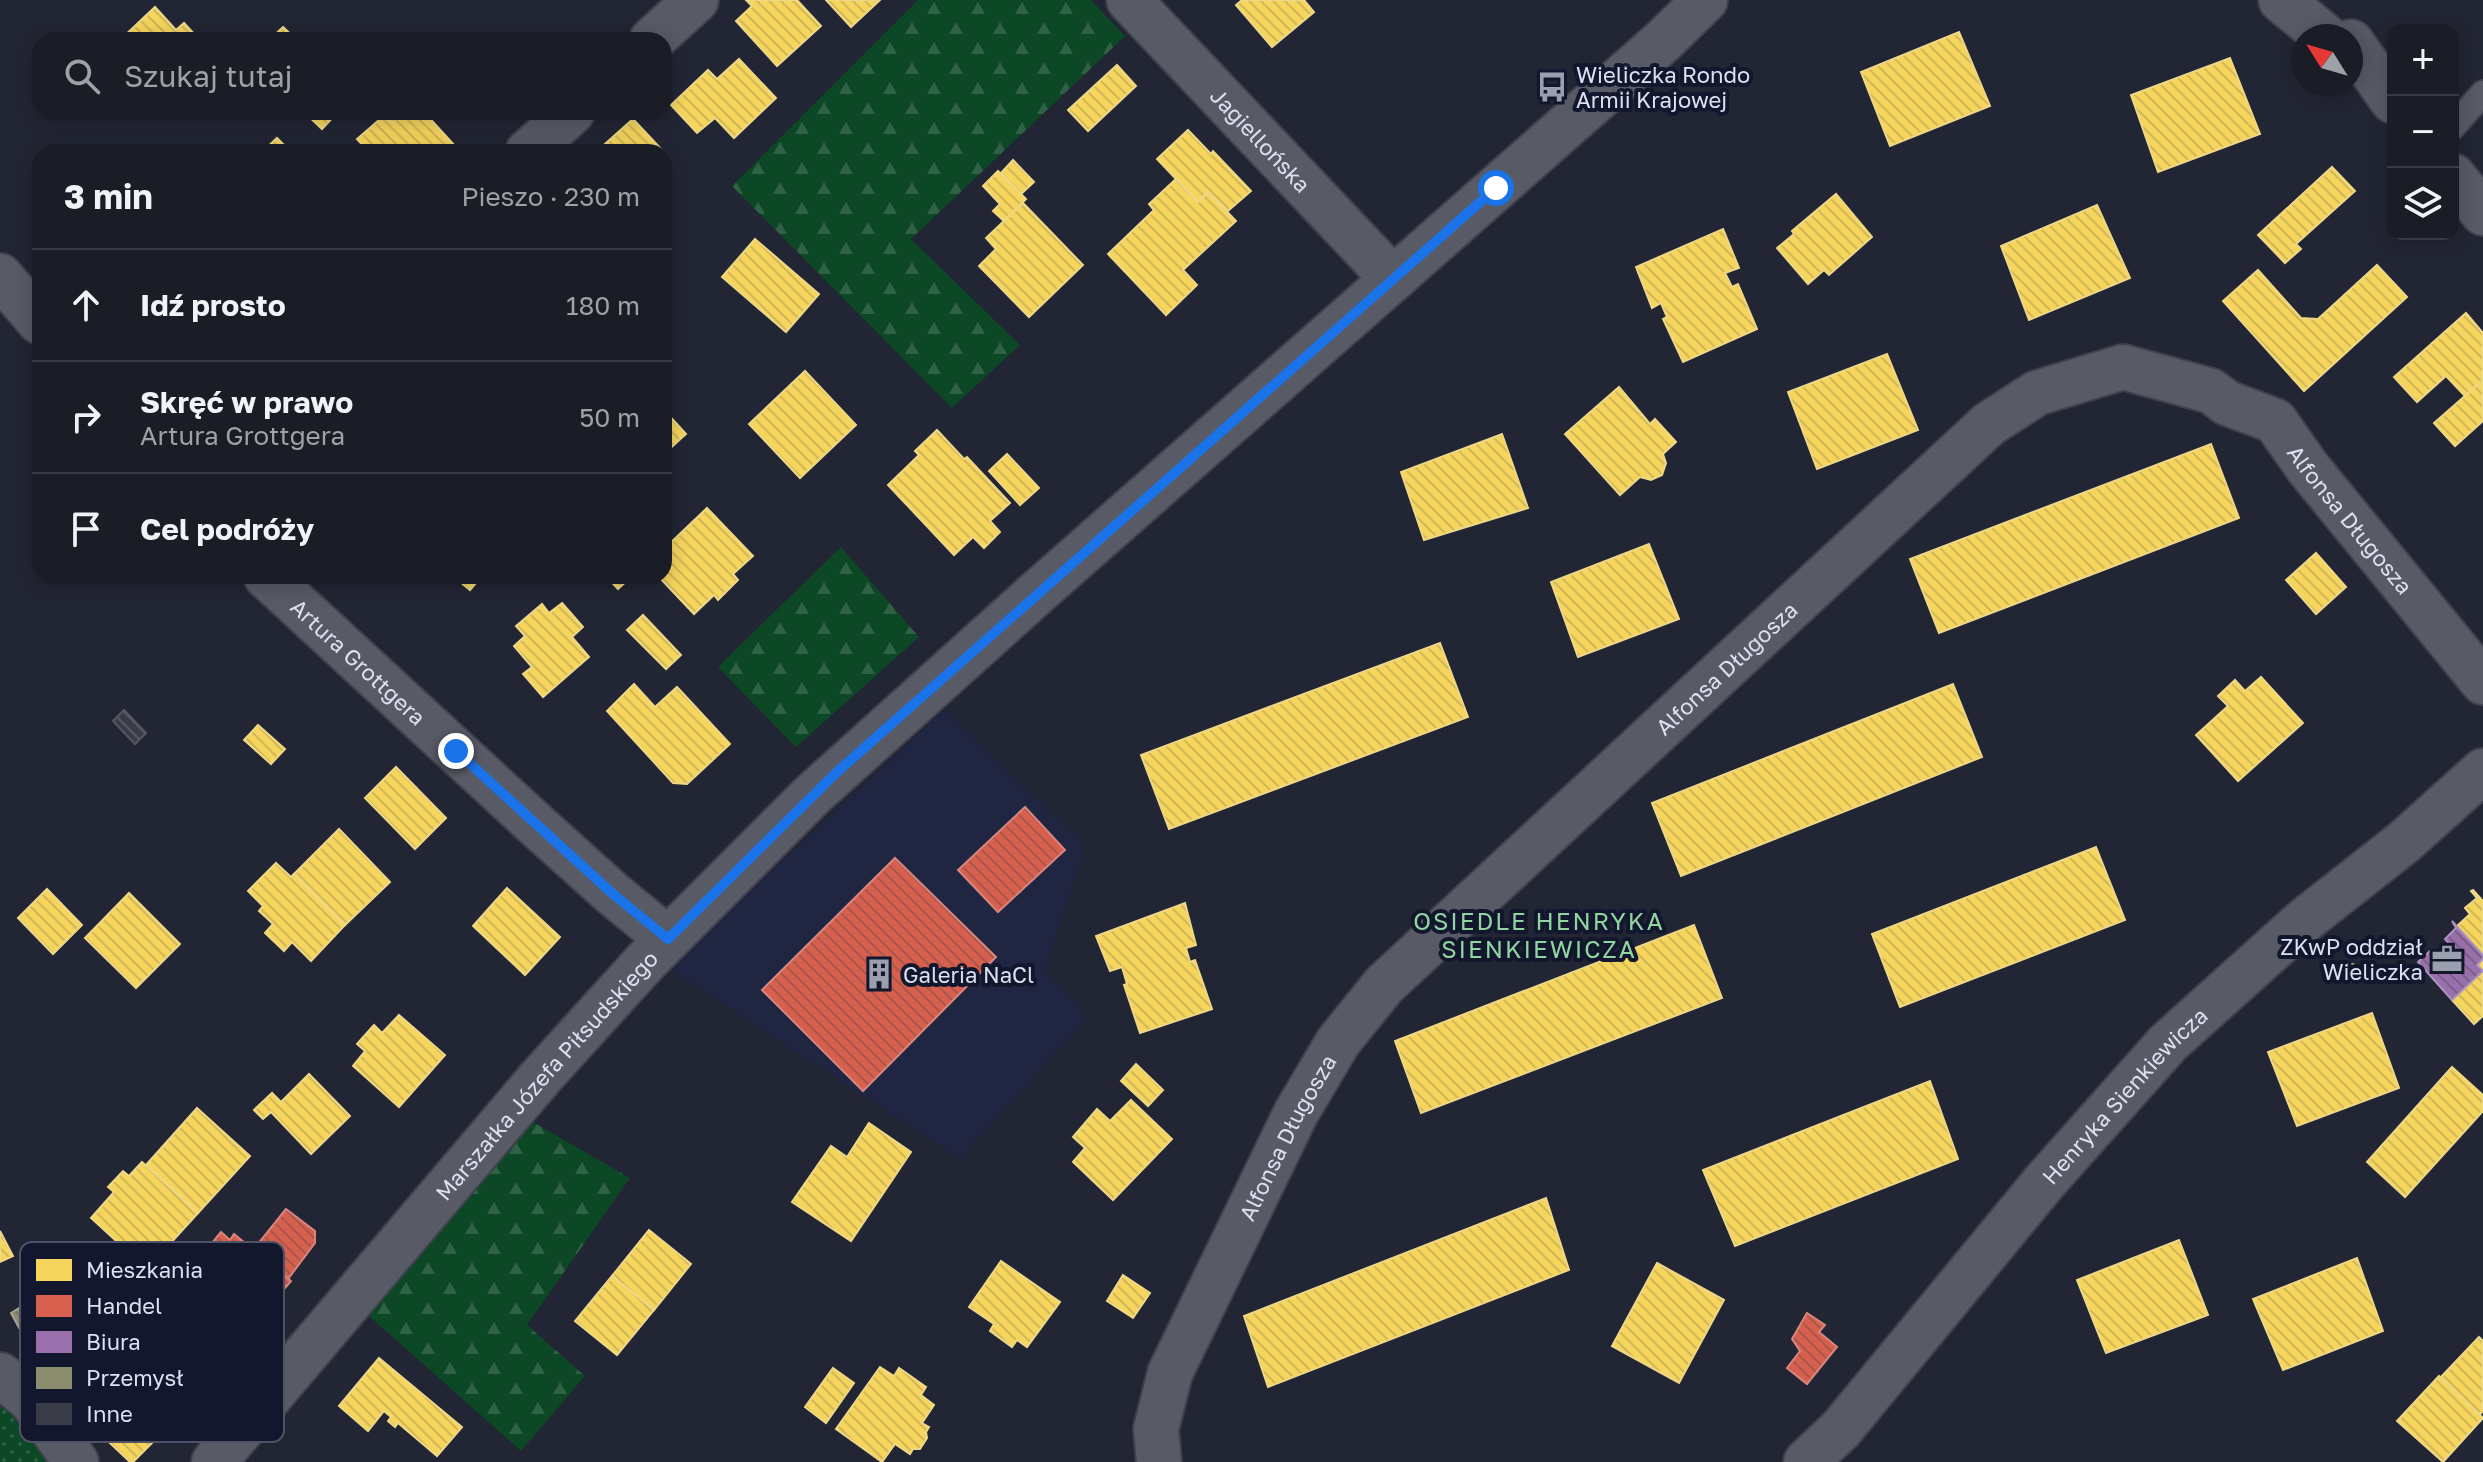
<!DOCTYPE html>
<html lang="pl">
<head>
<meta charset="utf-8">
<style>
  :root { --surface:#1a1c26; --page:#23252e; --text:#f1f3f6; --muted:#9fa1a7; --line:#383a43 }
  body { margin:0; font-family:"Golos Text",sans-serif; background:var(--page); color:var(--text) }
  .controls { position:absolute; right:24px; top:24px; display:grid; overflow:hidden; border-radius:16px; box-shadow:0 4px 20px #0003 }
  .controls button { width:72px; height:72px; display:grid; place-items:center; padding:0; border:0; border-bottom:2px solid var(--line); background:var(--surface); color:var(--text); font:40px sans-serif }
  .compass { position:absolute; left:2291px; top:24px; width:72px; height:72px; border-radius:50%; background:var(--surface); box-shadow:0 4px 20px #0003; rotate:307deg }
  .stop { position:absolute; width:24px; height:24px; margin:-18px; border:6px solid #1a73e8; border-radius:50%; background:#fff }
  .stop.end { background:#1a73e8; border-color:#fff; box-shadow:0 2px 8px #0008 }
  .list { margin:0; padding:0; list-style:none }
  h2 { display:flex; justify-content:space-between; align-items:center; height:104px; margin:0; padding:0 32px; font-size:34px }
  h2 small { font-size:26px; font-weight:400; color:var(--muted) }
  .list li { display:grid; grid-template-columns:52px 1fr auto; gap:24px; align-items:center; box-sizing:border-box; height:112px; padding:0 32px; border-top:2px solid var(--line) }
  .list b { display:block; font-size:30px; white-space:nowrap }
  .list p { margin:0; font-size:26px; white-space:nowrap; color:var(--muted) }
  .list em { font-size:26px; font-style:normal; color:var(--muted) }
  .icon { flex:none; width:44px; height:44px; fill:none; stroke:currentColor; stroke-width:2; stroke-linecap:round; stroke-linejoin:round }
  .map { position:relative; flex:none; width:2483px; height:1462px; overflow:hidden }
  .search { position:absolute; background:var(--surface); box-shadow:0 4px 20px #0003; left:32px; top:32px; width:640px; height:88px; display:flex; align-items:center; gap:20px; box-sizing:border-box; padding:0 28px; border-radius:24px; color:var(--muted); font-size:30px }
  .panel { position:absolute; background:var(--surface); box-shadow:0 4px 20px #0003; left:32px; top:144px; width:640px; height:440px; border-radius:24px }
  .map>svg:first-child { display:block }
</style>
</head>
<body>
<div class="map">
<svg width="2483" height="1462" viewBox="0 0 2483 1462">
  <defs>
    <pattern id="grass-dots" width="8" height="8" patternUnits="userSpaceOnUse" patternTransform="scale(2)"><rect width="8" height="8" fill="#0c4726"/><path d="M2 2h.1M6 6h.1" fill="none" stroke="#2f6146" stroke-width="1.8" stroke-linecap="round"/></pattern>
    <pattern id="forest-firs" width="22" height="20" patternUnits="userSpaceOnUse" patternTransform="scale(2)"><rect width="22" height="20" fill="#0c4726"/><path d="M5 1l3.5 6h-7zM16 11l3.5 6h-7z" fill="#2f6146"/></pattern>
    <pattern id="homes-back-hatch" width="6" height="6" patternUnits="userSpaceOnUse" patternTransform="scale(2)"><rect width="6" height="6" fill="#f6d55c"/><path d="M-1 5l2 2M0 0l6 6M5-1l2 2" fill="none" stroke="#d2b858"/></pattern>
    <pattern id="shops-back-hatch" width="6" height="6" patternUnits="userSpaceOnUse" patternTransform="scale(2)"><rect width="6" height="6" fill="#d6604d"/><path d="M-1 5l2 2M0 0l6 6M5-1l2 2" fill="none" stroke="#aa574c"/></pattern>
    <pattern id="offices-back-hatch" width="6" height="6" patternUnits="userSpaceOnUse" patternTransform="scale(2)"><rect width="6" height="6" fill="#9970ab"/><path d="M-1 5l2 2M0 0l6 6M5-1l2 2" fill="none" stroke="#7b6088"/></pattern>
    <pattern id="industry-back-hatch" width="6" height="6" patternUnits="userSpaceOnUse" patternTransform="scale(2)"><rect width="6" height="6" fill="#8c8c6e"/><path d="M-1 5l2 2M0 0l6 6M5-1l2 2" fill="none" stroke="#727261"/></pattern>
    <pattern id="building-back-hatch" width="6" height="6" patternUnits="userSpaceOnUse" patternTransform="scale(2)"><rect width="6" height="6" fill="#393c47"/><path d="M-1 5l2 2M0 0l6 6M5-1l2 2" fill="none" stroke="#555862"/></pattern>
  </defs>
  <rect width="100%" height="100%" fill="#222533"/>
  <!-- built -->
  <path fill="#202642" d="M 945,709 L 1085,846 L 1045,971 L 1088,1017 L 960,1159 L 668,968 Z"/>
  <!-- grass -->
  <path fill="url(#grass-dots)" d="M 0,1405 L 19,1415 L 49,1462 L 0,1462 Z"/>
  <!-- forest -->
  <g fill="url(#forest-firs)">
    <path d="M 918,0 L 1091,0 L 1125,36 L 911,239 L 1020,345 L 952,408 L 732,186 Z"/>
    <path d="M 841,547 L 919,637 L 796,747 L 718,667 Z"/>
    <path d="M 531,1121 L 630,1178 L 527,1325 L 585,1376 L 521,1451 L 369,1316 Z"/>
  </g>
  <!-- homes -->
  <g fill="url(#homes-back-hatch)" stroke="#eed888" stroke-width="2">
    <path d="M 746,0 L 797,0 L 821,26 L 777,66 L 736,21 L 752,6 Z"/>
    <path d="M 826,0 L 880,0 L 851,27 Z"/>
    <path d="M 1242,0 L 1304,0 L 1314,12 L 1272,47 L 1236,5 Z"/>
    <path d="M 155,7 L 176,30 L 184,23 L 196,36 L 191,40 L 120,40 Z"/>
    <path d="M 283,27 L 297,40 L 269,40 Z"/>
    <path d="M 1959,32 L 1990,106 L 1890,146 L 1861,72 Z"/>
    <path d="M 2230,58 L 2260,134 L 2158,172 L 2131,95 Z"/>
    <path d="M 739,59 L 776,98 L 734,138 L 715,118 L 697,133 L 671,105 L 708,70 L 717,79 Z"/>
    <path d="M 1117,65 L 1136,86 L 1088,131 L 1068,110 Z"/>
    <path d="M 304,112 L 338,112 L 322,129 Z"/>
    <path d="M 404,112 L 424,112 L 455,146 L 448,152 L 369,152 L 357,139 L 386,114 L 393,122 Z"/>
    <path d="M 633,119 L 664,152 L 596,152 Z"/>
    <path d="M 1188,130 L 1211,154 L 1213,151 L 1251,191 L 1228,211 L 1208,192 L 1198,202 L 1157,159 Z"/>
    <path d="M 277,138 L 291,152 L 262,152 Z"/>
    <path d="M 1013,160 L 1034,182 L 1021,194 L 1001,173 Z"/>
    <path d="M 2332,167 L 2355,191 L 2296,244 L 2301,249 L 2285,263 L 2258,235 Z"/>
    <path d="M 998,171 L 1026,199 L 1004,221 L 993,211 L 1000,204 L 983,186 Z"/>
    <path d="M 1176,179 L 1198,202 L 1208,192 L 1236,221 L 1183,270 L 1197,285 L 1166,315 L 1108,254 L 1154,210 L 1149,204 Z"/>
    <path d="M 1836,194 L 1872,237 L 1829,275 L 1824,270 L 1808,284 L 1777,248 L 1794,234 L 1792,231 Z"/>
    <path d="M 1023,203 L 1083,265 L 1029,317 L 979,266 L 996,249 L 986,238 Z"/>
    <path d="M 2097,205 L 2130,278 L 2029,320 L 2001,246 Z"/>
    <path d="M 1723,229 L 1739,268 L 1725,273 L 1732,287 L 1738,284 L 1757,329 L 1683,362 L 1663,319 L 1667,317 L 1661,303 L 1652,308 L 1636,267 Z"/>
    <path d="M 755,239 L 819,294 L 786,332 L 722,277 Z"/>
    <path d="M 2377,265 L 2407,297 L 2304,391 L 2223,301 L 2258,270 L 2301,318 L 2318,319 Z"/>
    <path d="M 2466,313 L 2483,333 L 2483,380 L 2465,396 L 2446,376 L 2417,402 L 2394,377 Z"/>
    <path d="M 1887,354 L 1918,430 L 1817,469 L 1788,392 Z"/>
    <path d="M 805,371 L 856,425 L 800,478 L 749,424 Z"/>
    <path d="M 2483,380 L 2483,421 L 2455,446 L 2434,423 Z"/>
    <path d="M 1619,387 L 1650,424 L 1655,419 L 1676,442 L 1663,454 L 1666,463 L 1662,475 L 1651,480 L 1640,477 L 1620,495 L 1565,434 Z"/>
    <path d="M 664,410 L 686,434 L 664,454 Z"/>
    <path d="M 937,430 L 964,459 L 967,457 L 1010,503 L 990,521 L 1000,532 L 984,548 L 973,537 L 954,555 L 888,485 L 919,455 L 915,451 Z"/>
    <path d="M 1502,434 L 1528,508 L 1424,540 L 1401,472 Z"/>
    <path d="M 2211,444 L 2239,518 L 1939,633 L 1910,559 Z"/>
    <path d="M 1007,454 L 1039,488 L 1020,505 L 989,471 Z"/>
    <path d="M 707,508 L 753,556 L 733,574 L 738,580 L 718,600 L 714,595 L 694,614 L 658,576 L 664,576 L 664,549 Z"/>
    <path d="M 1649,544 L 1679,619 L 1578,657 L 1551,582 Z"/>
    <path d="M 2316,553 L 2346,587 L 2316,614 L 2286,580 Z"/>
    <path d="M 453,576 L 482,576 L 470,590 Z"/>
    <path d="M 606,576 L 632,576 L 618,589 Z"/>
    <path d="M 562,603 L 583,627 L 572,637 L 589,657 L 543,697 L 523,674 L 532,667 L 514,646 L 525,636 L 516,626 L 542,604 L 549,613 Z"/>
    <path d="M 643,615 L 681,655 L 666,669 L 627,630 Z"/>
    <path d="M 1440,643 L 1468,717 L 1169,829 L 1141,755 Z"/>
    <path d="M 2261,677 L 2303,723 L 2238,781 L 2196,735 L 2228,706 L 2218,696 L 2235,680 L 2245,691 Z"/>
    <path d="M 634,684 L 655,707 L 677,687 L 730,744 L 687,784 L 673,783 L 607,711 Z"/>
    <path d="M 1953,684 L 1982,757 L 1681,876 L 1652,803 Z"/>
    <path d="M 258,725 L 285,749 L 271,764 L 244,740 Z"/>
    <path d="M 396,767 L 446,818 L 415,849 L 365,798 Z"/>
    <path d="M 339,829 L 390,882 L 345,925 L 294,874 Z"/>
    <path d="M 2096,847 L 2125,920 L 1900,1007 L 1872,934 Z"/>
    <path d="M 276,863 L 291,877 L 294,874 L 345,925 L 311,961 L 292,942 L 284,951 L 265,933 L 273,924 L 259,911 L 263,906 L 248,891 Z"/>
    <path d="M 507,888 L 560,937 L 525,975 L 473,926 Z"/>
    <path d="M 47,889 L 82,925 L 53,954 L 18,918 Z"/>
    <path d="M 2473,890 L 2483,901 L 2483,955 L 2457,926 L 2470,914 L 2465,908 L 2477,898 L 2471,891 Z"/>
    <path d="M 129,893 L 180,944 L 136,988 L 85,938 Z"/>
    <path d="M 1185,903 L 1196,945 L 1186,948 L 1190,962 L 1195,960 L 1212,1009 L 1140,1033 L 1124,985 L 1127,984 L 1122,967 L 1110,971 L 1096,936 Z"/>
    <path d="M 1694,925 L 1722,998 L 1421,1113 L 1395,1041 Z"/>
    <path d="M 2482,960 L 2483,961 L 2483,1016 L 2474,1024 L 2452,1000 L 2483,971 L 2477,965 Z"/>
    <circle cx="2351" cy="973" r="9"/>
    <path d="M 2372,1013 L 2399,1088 L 2297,1126 L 2268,1052 Z"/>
    <path d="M 399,1015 L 445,1055 L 399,1107 L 353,1066 L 365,1051 L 357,1044 L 374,1025 L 382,1033 Z"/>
    <path d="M 1136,1064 L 1163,1090 L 1148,1106 L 1121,1081 Z"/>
    <path d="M 2452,1067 L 2483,1095 L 2483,1111 L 2405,1197 L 2367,1162 Z"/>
    <path d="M 309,1074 L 350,1116 L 311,1154 L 271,1112 L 263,1119 L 254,1110 L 272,1093 L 281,1102 Z"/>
    <path d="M 1930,1081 L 1958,1159 L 1735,1246 L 1703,1170 Z"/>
    <path d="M 1131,1100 L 1172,1139 L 1113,1200 L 1073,1162 L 1085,1148 L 1073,1137 L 1097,1109 L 1110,1121 Z"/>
    <path d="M 197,1108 L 250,1156 L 198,1213 L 146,1165 Z"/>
    <path d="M 869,1123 L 911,1152 L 851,1241 L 792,1202 L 831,1146 L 847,1157 Z"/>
    <path d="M 142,1162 L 198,1213 L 147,1269 L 91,1218 L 114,1192 L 108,1187 L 123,1171 L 129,1176 Z"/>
    <path d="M 1546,1198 L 1569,1270 L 1268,1387 L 1244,1316 Z"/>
    <path d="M 649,1230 L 691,1264 L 654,1310 L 612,1276 Z"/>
    <path d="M 0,1231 L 13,1256 L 0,1262 Z"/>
    <path d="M 2179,1240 L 2208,1315 L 2106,1353 L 2077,1280 Z"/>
    <path d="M 2357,1258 L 2383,1331 L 2283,1370 L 2253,1299 Z"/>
    <path d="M 1001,1261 L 1060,1302 L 1027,1347 L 1017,1340 L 1012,1347 L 990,1331 L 994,1324 L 969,1307 Z"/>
    <path d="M 1657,1263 L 1724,1300 L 1679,1383 L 1612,1346 Z"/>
    <path d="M 1123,1275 L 1150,1293 L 1133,1318 L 1107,1301 Z"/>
    <path d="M 612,1276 L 654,1310 L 617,1355 L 575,1321 Z"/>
    <path d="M 2479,1337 L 2483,1341 L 2483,1411 L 2479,1415 L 2440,1378 Z"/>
    <path d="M 379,1358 L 462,1427 L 437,1456 L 398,1423 L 395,1427 L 388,1421 L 391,1417 L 384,1411 L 368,1431 L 339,1406 Z"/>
    <path d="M 880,1367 L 894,1376 L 899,1368 L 926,1387 L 921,1395 L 934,1405 L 922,1423 L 929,1427 L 926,1432 L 927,1438 L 920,1449 L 913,1449 L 910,1454 L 895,1444 L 882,1462 L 836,1429 Z"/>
    <path d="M 146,1368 L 189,1406 L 133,1462 L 130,1462 L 92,1426 L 106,1411 L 98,1403 L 119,1381 L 127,1388 Z"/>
    <path d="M 833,1368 L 854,1383 L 826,1423 L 805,1407 Z"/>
    <path d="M 2439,1376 L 2483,1418 L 2443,1462 L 2397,1421 Z"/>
  </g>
  <!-- shops -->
  <g fill="url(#shops-back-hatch)" stroke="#d8867e" stroke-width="2">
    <path d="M 1025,807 L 1065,850 L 998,912 L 958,870 Z"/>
    <path d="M 895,858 L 996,957 L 863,1091 L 762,990 Z"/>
    <path d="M 286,1209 L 315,1231 L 315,1243 L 288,1279 L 253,1250 Z"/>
    <path d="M 221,1232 L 230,1240 L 234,1234 L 291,1281 L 259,1318 L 194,1265 Z"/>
    <path d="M 1807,1313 L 1825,1325 L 1819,1332 L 1837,1347 L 1807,1384 L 1787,1368 L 1800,1351 L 1792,1339 Z"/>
  </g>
  <!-- offices -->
  <path fill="url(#offices-back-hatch)" stroke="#ad92c0" stroke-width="2" d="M 2452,921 L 2483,955 L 2483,959 L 2477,965 L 2483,971 L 2452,1000 L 2418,962 L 2431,950 L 2436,957 L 2450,945 L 2445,939 L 2456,928 Z"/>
  <!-- industry -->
  <path fill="url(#industry-back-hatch)" stroke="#a4a595" stroke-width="2" d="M 26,1304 L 39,1327 L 23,1335 L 11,1313 Z"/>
  <!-- building -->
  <path fill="url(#building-back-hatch)" stroke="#545662" stroke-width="2" d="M 124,710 L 146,733 L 135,744 L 113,721 Z"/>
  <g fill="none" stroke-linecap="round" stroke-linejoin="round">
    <!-- service casing -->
    <g stroke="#3f414d" stroke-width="28">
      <path id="service" d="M 2453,127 L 2483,93"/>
    </g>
    <!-- minor casing -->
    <g stroke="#3f414d" stroke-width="48">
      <g id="minor">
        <path id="s1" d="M 1129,0 L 1393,279"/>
        <path d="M 652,40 L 696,0"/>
        <path d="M 528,152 L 572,112"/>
        <path d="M 0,1375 L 31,1400 L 76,1462"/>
        <path id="s2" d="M 1159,1462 L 1156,1429 L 1170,1373 L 1296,1113 L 1338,1042 L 1384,985 L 1989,424 L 2037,393 L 2123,367 L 2211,391 L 2227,403 L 2275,421 L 2308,468 L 2483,682"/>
        <path id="s3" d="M 1806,1462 L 1841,1429 L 2046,1180 L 2168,1043 L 2306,919 L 2404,842 L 2483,771"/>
      </g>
    </g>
    <!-- tertiary casing -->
    <g stroke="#3f414d" stroke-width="48">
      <g id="tertiary">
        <path d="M 0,276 L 40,322"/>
        <path id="s4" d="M 266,576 L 534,823 L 613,894 L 668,939"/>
      </g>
    </g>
    <!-- secondary casing -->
    <g stroke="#3f414d" stroke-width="48">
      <g id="secondary">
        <path d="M 2281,0 L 2325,36"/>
        <path d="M 2351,42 L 2393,101"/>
        <path d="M 2453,176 L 2483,213"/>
        <path id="s5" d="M 214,1462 L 540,1078 L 646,961 L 811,796 L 1040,590 L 1663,41 L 1705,0"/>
      </g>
    </g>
    <!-- service -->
    <use href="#service" stroke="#585b66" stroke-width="24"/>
    <!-- minor -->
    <use href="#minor" stroke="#585b66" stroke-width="44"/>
    <!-- tertiary -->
    <use href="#tertiary" stroke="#585b66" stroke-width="44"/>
    <!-- secondary -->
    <use href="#secondary" stroke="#585b66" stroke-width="44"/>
  </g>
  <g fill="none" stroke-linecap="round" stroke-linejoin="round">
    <!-- route -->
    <path stroke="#1a73e8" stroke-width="10" d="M 456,751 L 613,894 L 668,939 L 836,773 L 1496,188"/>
  </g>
  <!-- icons -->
  <defs>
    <g id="bus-bare" transform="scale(2.4)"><path d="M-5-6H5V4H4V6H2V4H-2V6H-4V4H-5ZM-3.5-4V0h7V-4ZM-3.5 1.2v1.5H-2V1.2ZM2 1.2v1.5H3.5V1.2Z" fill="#9b9fae" stroke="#13172e" stroke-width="2.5" paint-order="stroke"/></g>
    <g id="office-bare" transform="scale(2.4)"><path d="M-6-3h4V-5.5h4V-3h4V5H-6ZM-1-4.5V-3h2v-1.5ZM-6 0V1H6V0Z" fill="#9b9fae" stroke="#13172e" stroke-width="2.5" paint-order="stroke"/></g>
    <g id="building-bare" transform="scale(2.4)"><path d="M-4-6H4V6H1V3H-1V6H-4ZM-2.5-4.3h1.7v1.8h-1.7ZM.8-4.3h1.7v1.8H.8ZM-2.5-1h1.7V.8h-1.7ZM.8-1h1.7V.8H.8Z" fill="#9b9fae" stroke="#13172e" stroke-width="2.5" paint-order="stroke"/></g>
  </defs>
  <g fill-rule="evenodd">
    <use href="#bus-bare" x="1552" y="87"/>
    <use href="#office-bare" x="2447" y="959"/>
    <use href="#building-bare" x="879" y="974"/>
  </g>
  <g text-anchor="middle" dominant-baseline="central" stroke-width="8" stroke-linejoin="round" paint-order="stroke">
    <!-- poi labels -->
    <g font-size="22" fill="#dce0f0" stroke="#13172e" text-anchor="start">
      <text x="1576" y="74">Wieliczka Rondo<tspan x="1576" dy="25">Armii Krajowej</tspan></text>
      <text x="2423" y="946" text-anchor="end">ZKwP oddział<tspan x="2423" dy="25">Wieliczka</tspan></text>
      <text x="903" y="974">Galeria NaCl</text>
    </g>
    <!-- street labels -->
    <g font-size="22" fill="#dce0f0" stroke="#13172e">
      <text stroke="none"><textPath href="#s1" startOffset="192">Jagiellońska</textPath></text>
      <text stroke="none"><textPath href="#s2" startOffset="1794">Alfonsa Długosza</textPath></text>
      <text stroke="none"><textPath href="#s4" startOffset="126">Artura Grottgera</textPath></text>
      <text stroke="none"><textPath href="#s2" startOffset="1002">Alfonsa Długosza</textPath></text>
      <text stroke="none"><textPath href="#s5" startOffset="510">Marszałka Józefa Piłsudskiego</textPath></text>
      <text stroke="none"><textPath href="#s3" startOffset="486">Henryka Sienkiewicza</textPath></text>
      <text stroke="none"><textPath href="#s2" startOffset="354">Alfonsa Długosza</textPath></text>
    </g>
    <!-- neighbourhood labels -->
    <g font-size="24" letter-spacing="2" fill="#90d4a0" stroke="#13172e">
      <text x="1539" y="920">OSIEDLE HENRYKA<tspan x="1539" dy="28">SIENKIEWICZA</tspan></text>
    </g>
  </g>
  <!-- legend -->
  <rect x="20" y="1242" width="264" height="200" rx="12" fill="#13172e" stroke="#4f5368" stroke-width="2"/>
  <rect x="36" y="1259" width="36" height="22" fill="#f6d55c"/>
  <rect x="36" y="1295" width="36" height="22" fill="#d6604d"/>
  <rect x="36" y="1331" width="36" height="22" fill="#9970ab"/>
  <rect x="36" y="1367" width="36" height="22" fill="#8c8c6e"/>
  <rect x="36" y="1403" width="36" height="22" fill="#393c47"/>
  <g font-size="22" fill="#dce0f0">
    <text x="86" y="1278">Mieszkania</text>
    <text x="86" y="1314">Handel</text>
    <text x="86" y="1350">Biura</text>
    <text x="86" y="1386">Przemysł</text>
    <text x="86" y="1422">Inne</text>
  </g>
</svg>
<div class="controls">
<button>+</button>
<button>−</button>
<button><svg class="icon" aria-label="layers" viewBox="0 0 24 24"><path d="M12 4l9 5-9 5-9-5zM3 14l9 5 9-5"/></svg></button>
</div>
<svg class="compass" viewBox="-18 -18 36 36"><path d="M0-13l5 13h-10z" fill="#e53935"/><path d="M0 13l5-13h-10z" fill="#9fa1a7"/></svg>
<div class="stop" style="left:1496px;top:188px"></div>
<div class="stop end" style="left:456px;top:751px"></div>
<div class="search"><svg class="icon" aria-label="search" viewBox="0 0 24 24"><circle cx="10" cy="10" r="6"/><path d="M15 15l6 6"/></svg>Szukaj tutaj</div>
<section class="panel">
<h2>3 min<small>Pieszo · 230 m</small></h2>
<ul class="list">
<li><svg class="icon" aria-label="ahead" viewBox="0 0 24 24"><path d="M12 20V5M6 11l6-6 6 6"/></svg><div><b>Idź prosto</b></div><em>180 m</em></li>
<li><svg class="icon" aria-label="right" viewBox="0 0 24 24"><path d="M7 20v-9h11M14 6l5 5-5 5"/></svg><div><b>Skręć w prawo</b><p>Artura Grottgera</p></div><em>50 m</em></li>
<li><svg class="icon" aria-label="arrive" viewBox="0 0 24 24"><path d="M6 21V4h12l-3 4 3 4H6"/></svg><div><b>Cel podróży</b></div></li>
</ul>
</section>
</div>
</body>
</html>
